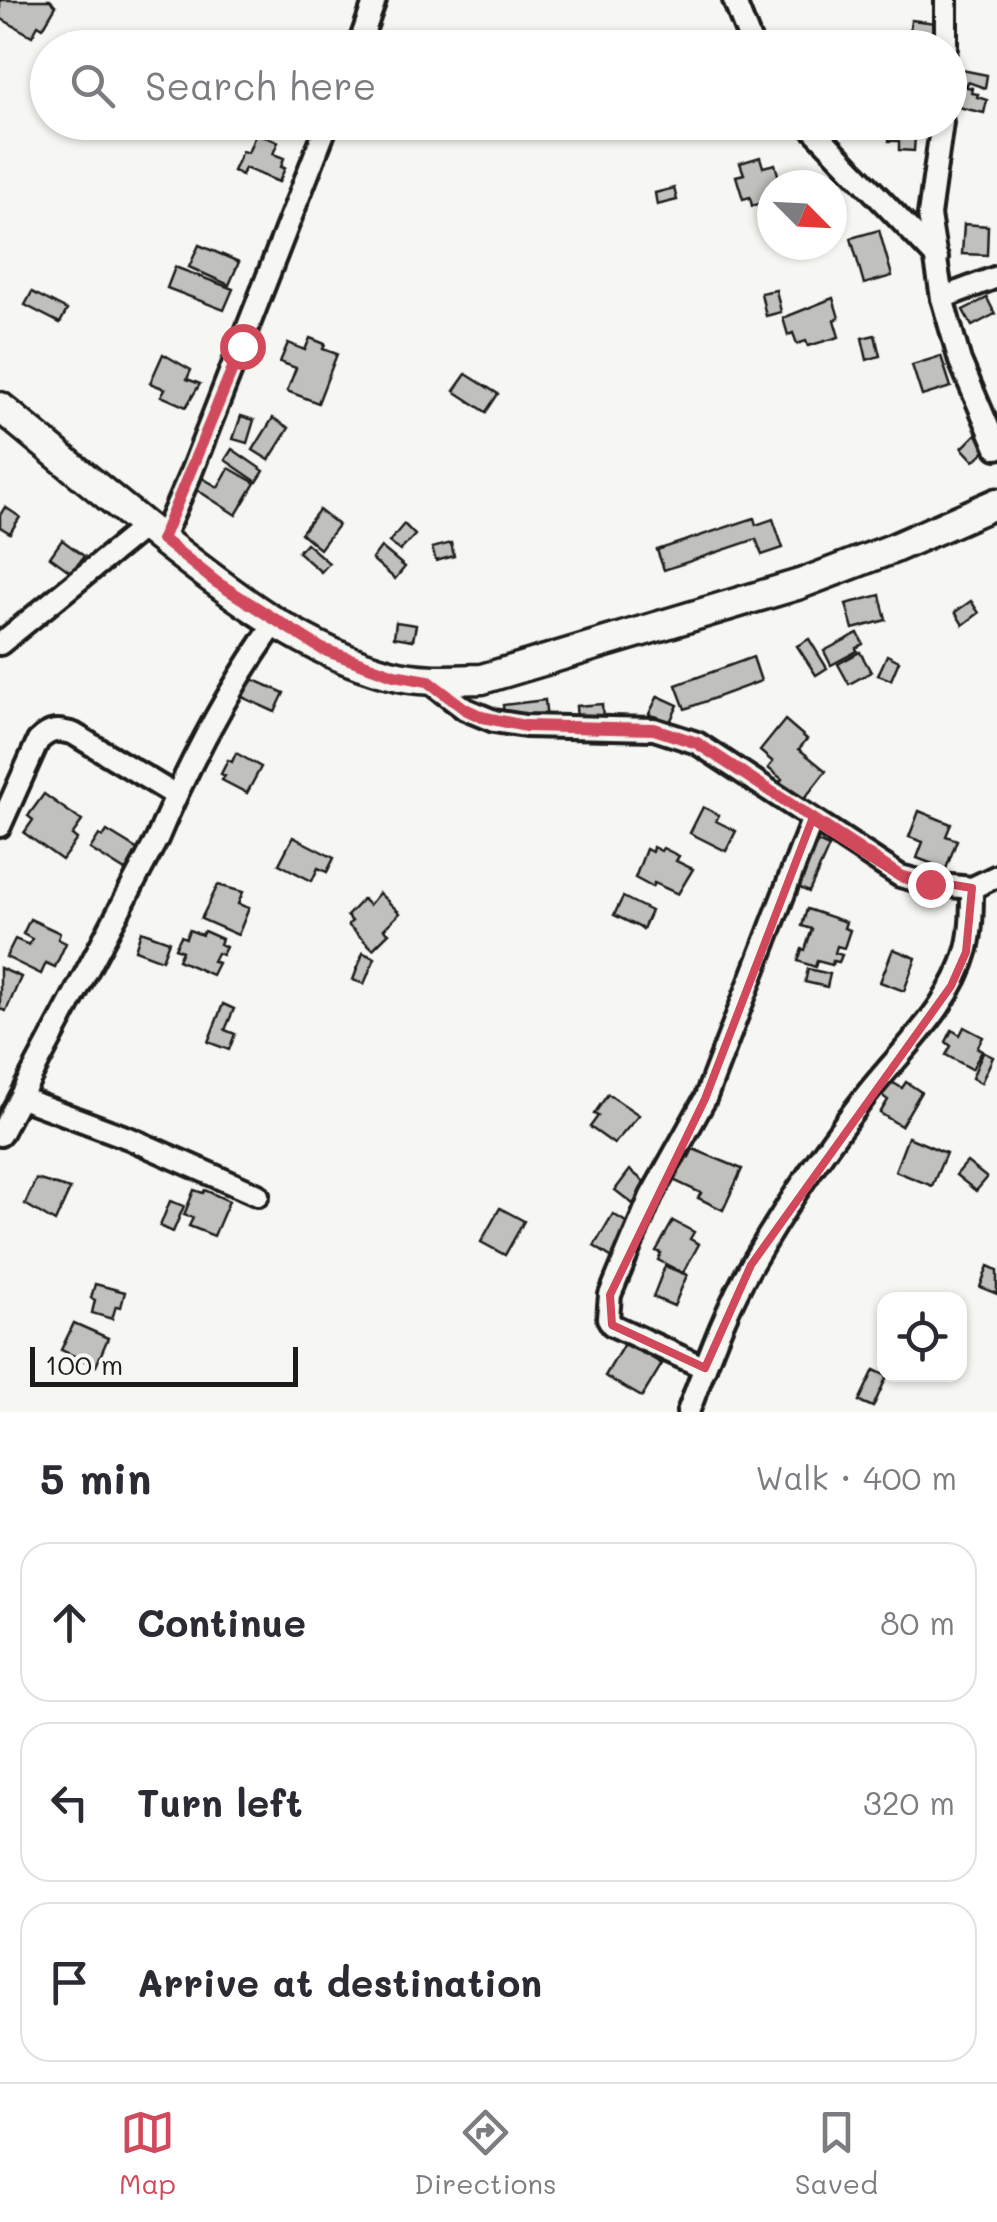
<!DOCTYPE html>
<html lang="en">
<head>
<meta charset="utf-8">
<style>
  :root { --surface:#fff; --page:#f7f7f7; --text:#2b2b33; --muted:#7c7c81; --line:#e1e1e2; --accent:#d1495b }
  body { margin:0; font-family:Mali,sans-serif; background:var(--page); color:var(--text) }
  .controls { position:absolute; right:30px; bottom:30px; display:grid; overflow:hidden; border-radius:20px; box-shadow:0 2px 8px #0004 }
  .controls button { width:90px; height:90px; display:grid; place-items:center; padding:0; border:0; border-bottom:2px solid var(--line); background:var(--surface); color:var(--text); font:50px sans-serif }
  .compass { position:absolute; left:757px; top:170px; width:90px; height:90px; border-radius:50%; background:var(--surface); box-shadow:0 2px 8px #0004; rotate:114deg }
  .scale { position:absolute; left:30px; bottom:25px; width:268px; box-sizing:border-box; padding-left:10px; border:5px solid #1c1c1c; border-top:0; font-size:28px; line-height:35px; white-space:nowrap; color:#1c1c1c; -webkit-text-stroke:8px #f6f6f2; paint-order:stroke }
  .stop { position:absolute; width:30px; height:30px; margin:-22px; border:8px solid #d1495b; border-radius:50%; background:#fff }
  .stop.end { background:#d1495b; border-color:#fff; box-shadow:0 2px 10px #0008 }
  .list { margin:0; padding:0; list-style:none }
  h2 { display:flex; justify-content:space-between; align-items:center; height:130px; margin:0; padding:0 40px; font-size:42px }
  h2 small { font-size:32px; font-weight:400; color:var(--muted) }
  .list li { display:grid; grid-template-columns:65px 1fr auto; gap:30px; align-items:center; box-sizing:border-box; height:160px; margin:0 20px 20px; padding:0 20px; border:2px solid var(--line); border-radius:30px }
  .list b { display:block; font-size:38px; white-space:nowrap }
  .list em { font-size:32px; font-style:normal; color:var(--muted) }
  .icon { flex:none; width:55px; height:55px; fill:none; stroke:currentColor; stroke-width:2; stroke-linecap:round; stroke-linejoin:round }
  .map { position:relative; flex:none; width:997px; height:1412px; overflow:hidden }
  .search { position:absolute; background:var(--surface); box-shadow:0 2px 8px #0004; left:30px; right:30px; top:30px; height:110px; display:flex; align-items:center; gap:25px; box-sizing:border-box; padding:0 35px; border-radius:55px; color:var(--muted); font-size:38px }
  .sheet { height:670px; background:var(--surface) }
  nav { display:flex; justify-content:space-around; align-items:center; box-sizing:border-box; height:140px; border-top:2px solid var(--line); background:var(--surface); font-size:28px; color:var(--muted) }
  nav a { display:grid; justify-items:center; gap:5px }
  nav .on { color:var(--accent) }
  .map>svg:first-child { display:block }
</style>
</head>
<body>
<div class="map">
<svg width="997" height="1412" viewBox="0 0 997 1412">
  <rect width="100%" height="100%" fill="#f6f6f2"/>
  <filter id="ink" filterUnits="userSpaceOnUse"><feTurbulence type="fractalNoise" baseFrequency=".01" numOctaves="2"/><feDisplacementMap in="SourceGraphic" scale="20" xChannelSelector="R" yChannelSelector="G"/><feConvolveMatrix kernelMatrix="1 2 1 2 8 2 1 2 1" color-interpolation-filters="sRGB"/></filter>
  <g filter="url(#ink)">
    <!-- building -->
    <g fill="#c0c0bd" stroke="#1c1c1c" stroke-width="2.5">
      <path d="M 0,0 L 50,0 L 56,6 L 43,28 L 38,25 L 32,36 L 0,18 Z"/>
      <path d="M 911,20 L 937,23 L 936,35 L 910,32 Z"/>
      <path d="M 929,38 L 929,48 L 899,48 L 899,39 Z"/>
      <path d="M 962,70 L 987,75 L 985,88 L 968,82 L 967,85 L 959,83 Z"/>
      <path d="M 958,85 L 972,88 L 971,93 L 978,94 L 977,97 L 987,100 L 984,113 L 954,106 Z"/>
      <path d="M 901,122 L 916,122 L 914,151 L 899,150 L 899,141 L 889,141 L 891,123 Z"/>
      <path d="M 256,133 L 278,142 L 273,154 L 284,158 L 281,167 L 285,168 L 279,182 L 245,168 L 242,175 L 233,171 L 242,151 L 248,153 Z"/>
      <path d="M 760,157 L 763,167 L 775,164 L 781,185 L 772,185 L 769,190 L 772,200 L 752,206 L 750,197 L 743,199 L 736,176 L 744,174 L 740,163 Z"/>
      <path d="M 674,188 L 677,200 L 657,205 L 655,193 Z"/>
      <path d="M 964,224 L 988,226 L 987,255 L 962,254 Z"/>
      <path d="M 879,230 L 892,276 L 864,284 L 851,238 Z"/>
      <path d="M 199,245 L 239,262 L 229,285 L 189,267 Z"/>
      <path d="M 175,267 L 233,289 L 224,310 L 167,288 Z"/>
      <path d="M 776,290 L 781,312 L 766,316 L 761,293 Z"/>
      <path d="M 32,292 L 67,310 L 60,323 L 25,305 Z"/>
      <path d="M 833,298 L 839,318 L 834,320 L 839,337 L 808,346 L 806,341 L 797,344 L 793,333 L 788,335 L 783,318 Z"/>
      <path d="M 987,298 L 995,314 L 972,326 L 963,310 Z"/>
      <path d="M 875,335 L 880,356 L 867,360 L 862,338 Z"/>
      <path d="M 310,338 L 325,344 L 323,349 L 337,354 L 318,403 L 287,391 L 296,368 L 280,362 L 288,343 L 305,350 Z"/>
      <path d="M 163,354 L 191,370 L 187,379 L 200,384 L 186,407 L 161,396 L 165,389 L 150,383 Z"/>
      <path d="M 941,356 L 951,387 L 922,396 L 912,365 Z"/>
      <path d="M 466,374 L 498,394 L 486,412 L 454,391 Z"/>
      <path d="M 241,416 L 254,420 L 247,443 L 233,439 Z"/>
      <path d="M 273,418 L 289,428 L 269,460 L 253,450 Z"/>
      <path d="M 976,434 L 989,447 L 974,461 L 962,448 Z"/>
      <path d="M 232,449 L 264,471 L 257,482 L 225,460 Z"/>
      <path d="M 229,468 L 255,483 L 236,515 L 191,486 L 197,475 L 218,487 Z"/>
      <path d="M 5,507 L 20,517 L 10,533 L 0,527 L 0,515 Z"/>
      <path d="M 319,510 L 338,525 L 320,549 L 301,533 Z"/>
      <path d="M 754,518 L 756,525 L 773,519 L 783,548 L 762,555 L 756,539 L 664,570 L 657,550 Z"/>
      <path d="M 404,524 L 415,535 L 400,551 L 389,542 Z"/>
      <path d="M 62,540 L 84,556 L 72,573 L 50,557 Z"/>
      <path d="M 306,543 L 329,563 L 321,572 L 298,552 Z"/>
      <path d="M 451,543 L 454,556 L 436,561 L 432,548 Z"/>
      <path d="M 381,547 L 405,567 L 395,579 L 372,559 Z"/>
      <path d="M 880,595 L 886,620 L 853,629 L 846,604 Z"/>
      <path d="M 971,601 L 979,613 L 963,625 L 955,612 Z"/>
      <path d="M 396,622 L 416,625 L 413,640 L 394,637 Z"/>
      <path d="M 858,633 L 863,644 L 856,648 L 857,651 L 831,665 L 824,651 Z"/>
      <path d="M 809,639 L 827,668 L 816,675 L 797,646 Z"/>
      <path d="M 860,652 L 871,672 L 849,684 L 838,664 Z"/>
      <path d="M 887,655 L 899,661 L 891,680 L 878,675 Z"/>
      <path d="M 753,657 L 761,681 L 685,709 L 676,685 Z"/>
      <path d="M 250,678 L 284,693 L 275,712 L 242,697 Z"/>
      <path d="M 658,696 L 678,705 L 669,724 L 649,714 Z"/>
      <path d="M 545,700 L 547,721 L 505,726 L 503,705 Z"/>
      <path d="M 602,704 L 603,721 L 577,722 L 576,706 Z"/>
      <path d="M 785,720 L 807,739 L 799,749 L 826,771 L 801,803 L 778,785 L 782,779 L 768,768 L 773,762 L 760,751 Z"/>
      <path d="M 236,753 L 261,767 L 247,793 L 222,780 L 225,776 L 221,774 L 228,760 L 232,762 Z"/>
      <path d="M 44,794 L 82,821 L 72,835 L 77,839 L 62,860 L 24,833 L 33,820 L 28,816 Z"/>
      <path d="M 703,807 L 719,815 L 716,821 L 736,831 L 726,851 L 690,833 Z"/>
      <path d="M 919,811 L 951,824 L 946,836 L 957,840 L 946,869 L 917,858 L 923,842 L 909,837 Z"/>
      <path d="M 107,831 L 138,850 L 125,871 L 90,849 L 99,835 L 103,837 Z"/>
      <path d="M 293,837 L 334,858 L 327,872 L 318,868 L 312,881 L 279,864 Z"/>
      <path d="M 809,838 L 829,847 L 809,892 L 789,883 Z"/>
      <path d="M 653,847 L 661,851 L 663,848 L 679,856 L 676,861 L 693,869 L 678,894 L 654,883 L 652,887 L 635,878 L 646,849 L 652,852 Z"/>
      <path d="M 218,885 L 243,892 L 238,904 L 249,908 L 238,935 L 201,919 Z"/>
      <path d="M 379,893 L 400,913 L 384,929 L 389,933 L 373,949 L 348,925 L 352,921 L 347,916 L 363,899 L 369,905 Z"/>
      <path d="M 623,897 L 651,911 L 643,929 L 614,915 Z"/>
      <path d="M 807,909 L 846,922 L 844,928 L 850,930 L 844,948 L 837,946 L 835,953 L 842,955 L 839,962 L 833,961 L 832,965 L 817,961 L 815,967 L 798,961 L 802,949 L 805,950 L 812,929 L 802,926 Z"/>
      <path d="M 30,919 L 60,933 L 58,939 L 66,943 L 55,967 L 46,963 L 41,974 L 6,957 L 15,939 L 29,945 L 32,939 L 23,934 Z"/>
      <path d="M 189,930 L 202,935 L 204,931 L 222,939 L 220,944 L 226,947 L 222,955 L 217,953 L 213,961 L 218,963 L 212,975 L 178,960 L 182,951 L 175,948 L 181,936 L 186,938 Z"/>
      <path d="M 141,931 L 169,941 L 162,960 L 135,950 Z"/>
      <path d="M 893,949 L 916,958 L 904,991 L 880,982 Z"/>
      <path d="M 363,953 L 375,958 L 364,984 L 353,980 Z"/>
      <path d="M 0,968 L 21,977 L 6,1011 L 0,1009 Z"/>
      <path d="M 808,969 L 830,974 L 827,987 L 805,982 Z"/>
      <path d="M 223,1004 L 234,1009 L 225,1030 L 235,1034 L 229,1050 L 208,1042 Z"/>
      <path d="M 964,1027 L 983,1037 L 977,1048 L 982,1051 L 972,1069 L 946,1055 L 951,1046 L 946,1042 L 952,1030 L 960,1035 Z"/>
      <path d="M 983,1052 L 993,1057 L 981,1083 L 972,1078 Z"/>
      <path d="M 890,1081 L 902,1088 L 906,1082 L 921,1092 L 901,1126 L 880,1113 L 888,1100 L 881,1095 Z"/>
      <path d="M 608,1094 L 639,1115 L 614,1144 L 590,1127 L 598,1116 L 594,1114 Z"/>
      <path d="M 908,1137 L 946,1153 L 932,1186 L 895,1171 Z"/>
      <path d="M 693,1149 L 742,1169 L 723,1210 L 698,1198 L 701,1193 L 673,1180 L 685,1154 L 689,1157 Z"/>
      <path d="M 967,1162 L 987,1178 L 976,1191 L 956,1175 Z"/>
      <path d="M 630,1170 L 648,1185 L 633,1204 L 615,1190 Z"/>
      <path d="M 36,1179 L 70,1189 L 55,1222 L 25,1204 Z"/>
      <path d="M 194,1190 L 203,1193 L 205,1190 L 229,1201 L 214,1236 L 189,1226 L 193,1218 L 184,1215 Z"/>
      <path d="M 170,1201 L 184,1206 L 173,1232 L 160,1226 Z"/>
      <path d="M 500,1208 L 524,1221 L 505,1255 L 481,1242 Z"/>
      <path d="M 613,1214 L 634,1227 L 614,1259 L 594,1246 Z"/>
      <path d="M 673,1221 L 694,1232 L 690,1239 L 699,1244 L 683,1273 L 658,1260 L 661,1253 L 656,1251 Z"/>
      <path d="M 665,1266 L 687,1275 L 674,1306 L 653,1297 Z"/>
      <path d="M 988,1266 L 997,1270 L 997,1294 L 980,1287 Z"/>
      <path d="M 95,1284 L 125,1292 L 121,1307 L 116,1306 L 112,1319 L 92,1313 L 95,1300 L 91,1298 Z"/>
      <path d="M 74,1323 L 108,1338 L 96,1366 L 61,1350 Z"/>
      <path d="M 625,1342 L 662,1364 L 642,1397 L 605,1376 Z"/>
      <path d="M 874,1370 L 887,1376 L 873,1407 L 859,1401 Z"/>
    </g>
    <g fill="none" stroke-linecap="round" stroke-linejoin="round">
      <!-- minor casing -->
      <g stroke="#1c1c1c" stroke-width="28">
        <g id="minor">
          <path d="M 734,0 L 753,48"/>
          <path d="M 946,0 L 946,48"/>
          <path d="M 358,48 L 375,0"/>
          <path d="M 806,122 L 937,258"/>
          <path d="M 942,122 L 929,215 L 942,298 L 960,361 L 997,448"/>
          <path d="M 942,298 L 997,277"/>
          <path d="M 162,539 L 190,475 L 328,122"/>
          <path d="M 0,644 L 144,527"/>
          <path d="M 428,681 L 465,709 L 494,721 L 525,726 L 654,729 L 697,743 L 900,876 L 930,884 L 972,888 L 997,876"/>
          <path d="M 0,826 L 38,741 C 50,729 58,729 74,734 L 175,795"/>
          <path d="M 21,1098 L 131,1139 L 258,1195"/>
          <path d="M 0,1135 L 157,839 C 189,763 228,689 276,622"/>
          <path d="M 705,1368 L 612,1325 L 608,1318 L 610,1295 L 651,1196 L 705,1099 L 812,820"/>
          <path d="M 688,1412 C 707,1362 725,1310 752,1264 C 784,1208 823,1151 863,1099 C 899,1052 951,1008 967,949 C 972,929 972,908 972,888"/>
        </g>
      </g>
      <!-- tertiary casing -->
      <g stroke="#1c1c1c" stroke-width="35">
        <path id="tertiary" d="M 0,407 C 55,453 110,498 166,543 C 234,596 306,652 390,674 C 421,682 450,680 482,679 L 800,584 L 892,549 L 997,503"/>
      </g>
      <!-- minor -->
      <use href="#minor" stroke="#f6f6f2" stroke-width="20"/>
      <!-- tertiary -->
      <use href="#tertiary" stroke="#f6f6f2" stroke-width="28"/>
    </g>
  </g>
  <g fill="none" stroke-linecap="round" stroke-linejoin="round" filter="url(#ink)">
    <!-- route -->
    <path stroke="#d1495b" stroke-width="12" d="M 242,346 L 162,539 L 216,582 L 322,649 L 394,675 L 428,681 L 465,709 L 482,717 L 525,726 L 654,729 L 697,743 L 900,876 L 930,884"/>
  </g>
  <!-- marked area -->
  <path fill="none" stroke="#d1495b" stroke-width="8" stroke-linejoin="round" d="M 812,820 L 900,876 L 972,888 L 966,952 L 951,986 L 751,1265 L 705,1368 L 612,1325 L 610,1295 L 705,1099 Z"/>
</svg>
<div class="controls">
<button><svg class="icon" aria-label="locate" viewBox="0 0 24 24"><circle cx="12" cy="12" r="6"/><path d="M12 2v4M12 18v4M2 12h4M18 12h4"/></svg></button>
</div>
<svg class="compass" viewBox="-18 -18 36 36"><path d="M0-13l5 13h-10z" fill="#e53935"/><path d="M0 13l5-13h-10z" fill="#7c7c81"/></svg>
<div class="scale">100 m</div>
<div class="stop" style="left:242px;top:346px"></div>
<div class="stop end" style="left:930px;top:884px"></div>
<div class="search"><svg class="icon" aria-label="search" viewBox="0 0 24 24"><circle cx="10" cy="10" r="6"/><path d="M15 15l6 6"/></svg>Search here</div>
</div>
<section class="sheet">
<h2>5 min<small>Walk · 400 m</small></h2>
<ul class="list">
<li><svg class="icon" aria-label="ahead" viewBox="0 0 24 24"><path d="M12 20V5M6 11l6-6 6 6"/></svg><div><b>Continue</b></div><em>80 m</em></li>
<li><svg class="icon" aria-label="left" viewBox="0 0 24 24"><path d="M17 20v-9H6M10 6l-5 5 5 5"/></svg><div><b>Turn left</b></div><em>320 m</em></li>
<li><svg class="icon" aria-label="arrive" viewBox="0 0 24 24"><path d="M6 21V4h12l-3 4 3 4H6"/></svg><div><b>Arrive at destination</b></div></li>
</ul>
</section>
<nav>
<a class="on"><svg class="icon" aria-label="map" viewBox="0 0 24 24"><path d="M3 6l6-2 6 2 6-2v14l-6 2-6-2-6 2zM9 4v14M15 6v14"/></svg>Map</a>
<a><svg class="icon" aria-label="directions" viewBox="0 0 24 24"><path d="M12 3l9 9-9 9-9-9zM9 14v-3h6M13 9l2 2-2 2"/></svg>Directions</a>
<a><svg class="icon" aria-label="saved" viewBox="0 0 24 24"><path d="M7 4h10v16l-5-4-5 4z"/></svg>Saved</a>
</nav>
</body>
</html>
